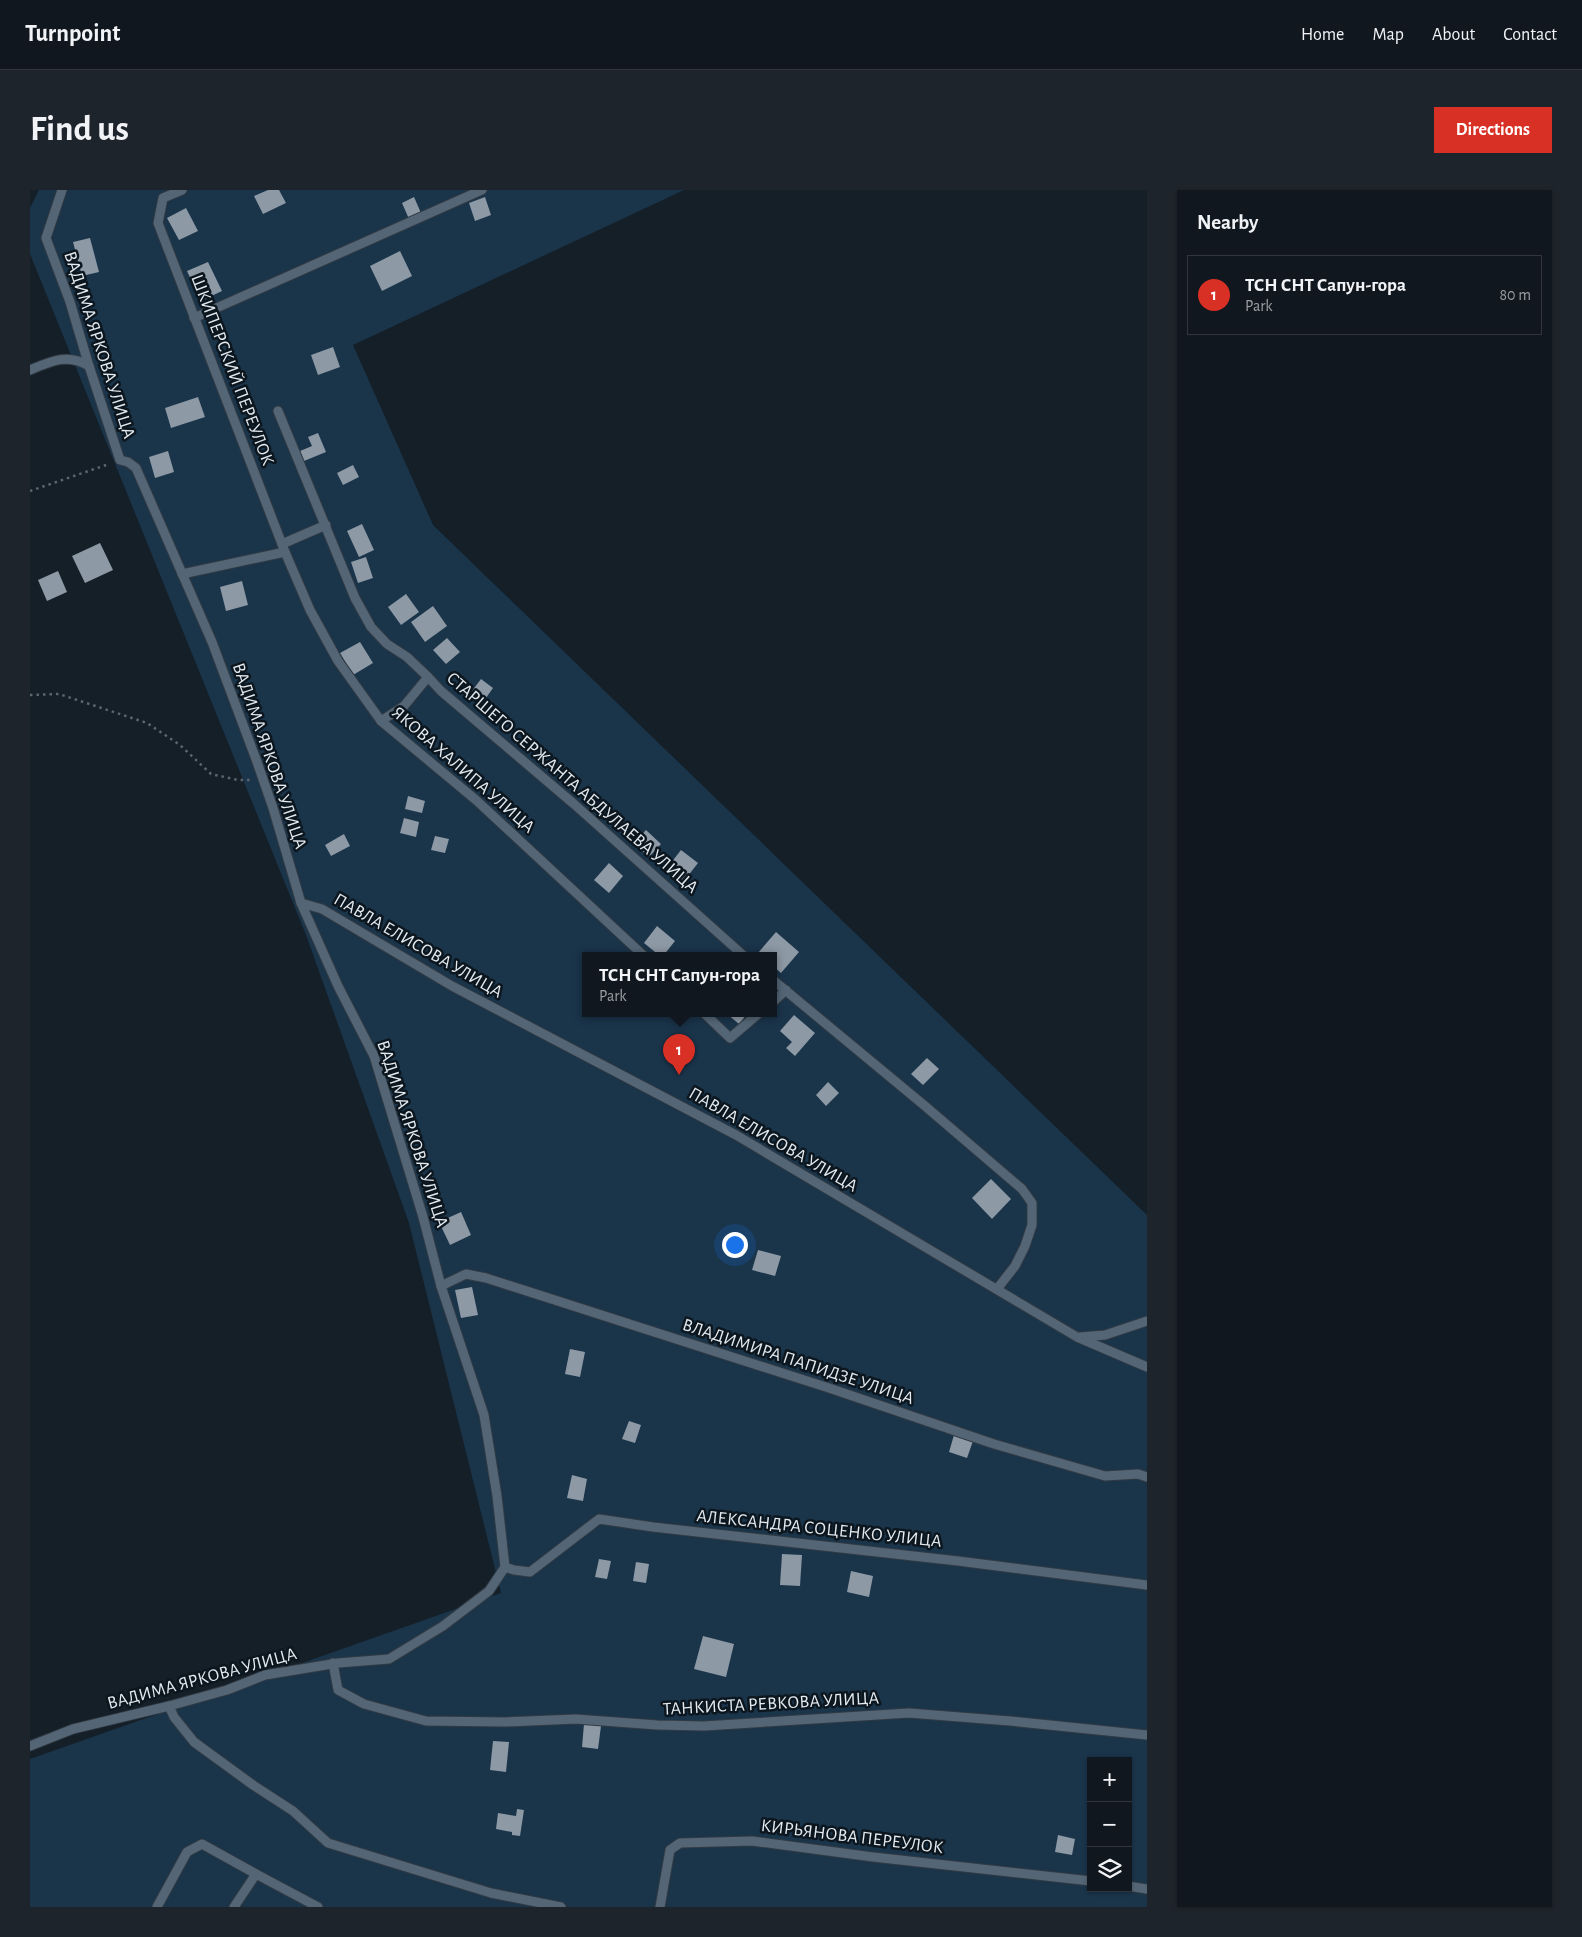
<!DOCTYPE html>
<html lang="en">
<head>
<meta charset="utf-8">
<style>
  :root { --surface:#10171e; --page:#1e242b; --text:#f1f3f6; --muted:#9c9fa4; --line:#30363c; --accent:#d93025 }
  body { margin:0; font-family:"Alegreya Sans",sans-serif; background:var(--page); color:var(--text) }
  .controls { position:absolute; right:15px; bottom:15px; display:grid; overflow:hidden; border-radius:0px; box-shadow:0 1px 4px #0004 }
  .controls button { width:45px; height:45px; display:grid; place-items:center; padding:0; border:0; border-bottom:1px solid var(--line); background:var(--surface); color:var(--text); font:25px sans-serif }
  .you { position:absolute; left:704px; top:1054px; width:18px; height:18px; margin:-12px; border:4px solid #fff; border-radius:50%; background:#1a73e8; box-shadow:0 0 0 8px #1a73e833 }
  .badge { display:grid; place-items:center; width:32px; height:32px; border-radius:50%; background:var(--accent); color:#fff; font-size:16px; font-weight:700 }
  .pin { position:absolute; translate:-50% -41px; filter:drop-shadow(0 1px 2px #0008) }
  .pin::after { content:''; position:absolute; top:26px; width:18px; height:15px; background:inherit; clip-path:polygon(0 0,100% 0,50% 100%) }
  .popup { position:absolute; left:552px; top:762px; width:195px; height:65px; box-sizing:border-box; display:grid; place-content:center; border-radius:0px; background:var(--surface); filter:drop-shadow(0 1px 4px #0005); font-size:16px; white-space:nowrap; color:var(--muted) }
  .popup b { font-size:19px; color:var(--text) }
  .popup::after { content:''; position:absolute; left:50%; top:100%; margin-left:-10px; border:10px solid transparent; border-top-color:var(--surface) }
  .list { margin:0; padding:0; list-style:none }
  h2 { display:flex; justify-content:space-between; align-items:center; height:65px; margin:0; padding:0 20px; font-size:21px }
  h2 small { font-size:16px; font-weight:400; color:var(--muted) }
  .list li { display:grid; grid-template-columns:32px 1fr auto; gap:15px; align-items:center; box-sizing:border-box; height:80px; margin:0 10px 10px; padding:0 10px; border:1px solid var(--line); border-radius:0px }
  .list b { display:block; font-size:19px; white-space:nowrap }
  .list p { margin:0; font-size:16px; white-space:nowrap; color:var(--muted) }
  .list em { font-size:16px; font-style:normal; color:var(--muted) }
  .icon { flex:none; width:28px; height:28px; fill:none; stroke:currentColor; stroke-width:2; stroke-linecap:round; stroke-linejoin:round }
  .map { position:relative; flex:none; width:1117px; height:1717px; overflow:hidden; border-radius:0px }
  header { display:flex; align-items:center; gap:30px; box-sizing:border-box; height:70px; padding:0 25px; background:var(--surface); border-bottom:1px solid var(--line) }
  header strong { font-size:24px }
  nav { display:flex; gap:28px; margin-inline-start:auto; font-size:18px }
  .intro { display:flex; align-items:center; justify-content:space-between; box-sizing:border-box; height:120px; padding:0 30px }
  h1 { margin:0; font-size:35px }
  .button { padding:12px 22px; border-radius:0px; background:var(--accent); color:#fff; font-size:18px; font-weight:700 }
  main { display:flex; gap:30px; padding:0 30px }
  aside { flex:1; background:var(--surface); border-radius:0px; box-shadow:0 1px 4px #0004 }
  .map>svg:first-child { display:block }
</style>
</head>
<body>
<header>
<strong>Turnpoint</strong>
<nav><a>Home</a><a>Map</a><a>About</a><a>Contact</a></nav>
</header>
<div class="intro"><h1>Find us</h1><a class="button">Directions</a></div>
<main>
<div class="map">
<svg width="1117" height="1717" viewBox="0 0 1117 1717">
  <rect width="100%" height="100%" fill="#151f28"/>
  <!-- green -->
  <path fill="#1a344a" fill-rule="evenodd" d="M 9,0 L 654,0 L 323,155 L 403,335 L 1117,1025 L 1117,1717 L 0,1717 L 0,1569 L 471,1403 L 379,1033 L 276,745 L 0,64 L 0,18 ZM 555,766 L 743,766 L 743,824 L 555,824 ZM 1061,1571 L 1098,1571 L 1098,1698 L 1061,1698 Z"/>
  <!-- building -->
  <g fill="#8d99a5">
    <path d="M 238,0 L 249,0 L 256,13 L 233,24 L 224,6 Z"/>
    <path d="M 384,7 L 391,23 L 379,29 L 372,13 Z"/>
    <path d="M 455,7 L 461,25 L 445,31 L 439,13 Z"/>
    <path d="M 156,18 L 168,41 L 149,50 L 137,28 Z"/>
    <path d="M 60,48 L 69,82 L 52,86 L 43,52 Z"/>
    <path d="M 370,61 L 382,86 L 352,101 L 340,76 Z"/>
    <path d="M 178,72 L 192,101 L 171,111 L 157,81 Z"/>
    <path d="M 303,157 L 310,177 L 288,185 L 281,165 Z"/>
    <path d="M 168,207 L 175,227 L 141,238 L 135,218 Z"/>
    <path d="M 288,243 L 296,262 L 274,271 L 270,261 L 282,256 L 278,247 Z"/>
    <path d="M 138,261 L 144,282 L 125,288 L 119,267 Z"/>
    <path d="M 323,275 L 329,287 L 313,295 L 307,283 Z"/>
    <path d="M 332,334 L 344,360 L 329,367 L 317,341 Z"/>
    <path d="M 70,353 L 83,380 L 55,393 L 42,366 Z"/>
    <path d="M 336,367 L 343,388 L 328,393 L 321,372 Z"/>
    <path d="M 28,381 L 37,402 L 17,411 L 8,390 Z"/>
    <path d="M 212,391 L 218,415 L 196,421 L 190,397 Z"/>
    <path d="M 376,404 L 389,422 L 371,435 L 358,417 Z"/>
    <path d="M 403,416 L 417,436 L 395,452 L 381,432 Z"/>
    <path d="M 417,448 L 430,462 L 416,474 L 403,460 Z"/>
    <path d="M 330,452 L 343,473 L 323,485 L 310,463 Z"/>
    <path d="M 451,489 L 463,498 L 451,515 L 439,505 Z"/>
    <path d="M 378,606 L 395,611 L 392,623 L 375,619 Z"/>
    <path d="M 374,628 L 389,632 L 386,647 L 370,643 Z"/>
    <path d="M 616,640 L 631,654 L 619,667 L 604,653 Z"/>
    <path d="M 314,644 L 320,656 L 301,666 L 295,655 Z"/>
    <path d="M 405,646 L 419,649 L 415,663 L 401,660 Z"/>
    <path d="M 651,660 L 668,673 L 654,691 L 637,678 Z"/>
    <path d="M 579,673 L 593,686 L 579,703 L 564,690 Z"/>
    <path d="M 627,736 L 645,751 L 633,766 L 630,766 L 614,753 Z"/>
    <path d="M 746,742 L 769,762 L 751,783 L 743,776 L 743,766 L 731,766 L 728,763 Z"/>
    <path d="M 697,824 L 717,824 L 709,834 Z"/>
    <path d="M 764,825 L 785,843 L 765,866 L 756,858 L 762,852 L 750,841 Z"/>
    <path d="M 897,868 L 909,879 L 893,895 L 881,884 Z"/>
    <path d="M 798,892 L 809,903 L 796,916 L 786,905 Z"/>
    <path d="M 961,989 L 981,1009 L 962,1029 L 942,1008 Z"/>
    <path d="M 431,1022 L 441,1045 L 420,1055 L 409,1032 Z"/>
    <path d="M 728,1060 L 751,1066 L 745,1086 L 722,1080 Z"/>
    <path d="M 442,1097 L 448,1125 L 431,1128 L 425,1100 Z"/>
    <path d="M 540,1159 L 555,1162 L 550,1187 L 535,1184 Z"/>
    <path d="M 599,1231 L 611,1235 L 605,1253 L 592,1249 Z"/>
    <path d="M 924,1245 L 943,1251 L 937,1268 L 919,1262 Z"/>
    <path d="M 542,1285 L 557,1289 L 553,1311 L 537,1308 Z"/>
    <path d="M 752,1364 L 772,1365 L 770,1396 L 750,1395 Z"/>
    <path d="M 569,1369 L 581,1371 L 577,1389 L 565,1387 Z"/>
    <path d="M 606,1372 L 619,1374 L 616,1393 L 603,1391 Z"/>
    <path d="M 821,1381 L 843,1386 L 839,1407 L 817,1402 Z"/>
    <path d="M 673,1446 L 704,1454 L 696,1487 L 664,1479 Z"/>
    <path d="M 554,1534 L 571,1536 L 568,1559 L 552,1557 Z"/>
    <path d="M 463,1551 L 479,1552 L 476,1582 L 460,1580 Z"/>
    <path d="M 487,1619 L 494,1620 L 490,1646 L 482,1645 L 482,1642 L 466,1639 L 468,1623 L 486,1626 Z"/>
    <path d="M 1028,1645 L 1045,1649 L 1042,1665 L 1025,1662 Z"/>
  </g>
  <g fill="none" stroke-linecap="round" stroke-linejoin="round">
    <!-- lane casing -->
    <g stroke="#323b44" stroke-width="11">
      <g id="lane">
        <path d="M 152,0 L 133,8 L 128,33 L 255,362 L 280,420 L 308,471 L 351,531 L 446,610 L 614,766"/>
        <path d="M 164,128 L 452,0"/>
        <path d="M 0,180 C 21,171 38,163 59,176"/>
        <path d="M 248,221 L 325,408 L 341,437 L 357,454 L 377,467 L 398,487"/>
        <path d="M 252,354 L 296,335"/>
        <path d="M 152,384 L 255,362"/>
        <path d="M 351,531 L 374,516 L 398,487 L 411,501 L 544,614 L 714,766"/>
        <path d="M 271,713 L 292,719 L 422,796 L 706,945 L 1047,1147 L 1117,1177"/>
        <path d="M 743,790 L 895,916 L 992,999 L 1002,1013 L 1002,1035 L 995,1056 L 985,1076 L 967,1099"/>
        <path d="M 743,812 L 756,800"/>
        <path d="M 675,824 L 700,848 L 728,824"/>
        <path d="M 411,1096 L 436,1084 L 456,1088 L 799,1198 L 964,1254 L 1075,1286 L 1108,1284 L 1117,1287"/>
        <path d="M 1050,1147 L 1075,1145 L 1117,1131"/>
        <path d="M 475,1377 L 484,1380 L 500,1382 L 569,1329 L 623,1337 L 928,1371 L 1117,1395"/>
        <path d="M 303,1473 L 308,1500 L 334,1514 L 396,1531 L 475,1532 L 546,1529 L 627,1535 L 674,1536 L 879,1523 L 980,1531 L 1117,1545"/>
        <path d="M 139,1516 L 144,1527 L 164,1552 L 223,1595 L 263,1621 L 298,1653 L 461,1703 L 531,1717"/>
        <path d="M 0,1556 L 43,1539 L 139,1516 L 197,1500 L 235,1485 L 308,1473 L 359,1469 L 413,1436 L 459,1401 L 475,1377 L 467,1306 L 454,1225 L 411,1096 L 393,1027 L 344,866 L 308,796 L 271,713 L 243,618 L 227,572 L 182,452 L 106,278 L 98,272 L 90,270 L 59,176 L 40,112 L 16,48 L 32,0"/>
        <path d="M 1098,1696 L 1117,1699"/>
        <path d="M 127,1717 L 157,1662 L 172,1654 L 226,1684"/>
        <path d="M 204,1717 L 226,1684 L 288,1717"/>
        <path d="M 630,1717 L 640,1660 L 650,1653 L 722,1651 L 843,1667 L 1061,1691"/>
      </g>
    </g>
    <!-- path -->
    <g stroke="#5d656d" stroke-width="2.5" stroke-dasharray="2.5 4" stroke-linecap="butt">
      <path d="M 0,301 L 79,274"/>
      <path d="M 0,505 L 29,504 L 117,533 L 150,555 L 181,584 L 208,590 L 220,590"/>
    </g>
    <!-- lane -->
    <use href="#lane" stroke="#546676" stroke-width="9"/>
  </g>
  <g text-anchor="middle" dominant-baseline="central" stroke-width="5" stroke-linejoin="round" paint-order="stroke">
    <!-- street labels -->
    <g font-size="18" fill="#e3eaf0" stroke="#0c161e">
      <text transform="translate(69 155) rotate(72)">ВАДИМА ЯРКОВА УЛИЦА</text>
      <text transform="translate(202 180) rotate(69)">ШКИПЕРСКИЙ ПЕРЕУЛОК</text>
      <text transform="translate(239 566) rotate(71)">ВАДИМА ЯРКОВА УЛИЦА</text>
      <text transform="translate(433 580) rotate(41)">ЯКОВА ХАЛИПА УЛИЦА</text>
      <text transform="translate(542 593) rotate(41)">СТАРШЕГО СЕРЖАНТА АБДУЛАЕВА УЛИЦА</text>
      <text transform="translate(388 756) rotate(30)">ПАВЛА ЕЛИСОВА УЛИЦА</text>
      <text transform="translate(382 944) rotate(72)">ВАДИМА ЯРКОВА УЛИЦА</text>
      <text transform="translate(743 950) rotate(30)">ПАВЛА ЕЛИСОВА УЛИЦА</text>
      <text transform="translate(768 1172) rotate(18)">ВЛАДИМИРА ПАПИДЗЕ УЛИЦА</text>
      <text transform="translate(789 1339) rotate(6)">АЛЕКСАНДРА СОЦЕНКО УЛИЦА</text>
      <text transform="translate(172 1489) rotate(-15)">ВАДИМА ЯРКОВА УЛИЦА</text>
      <text transform="translate(741 1514) rotate(-3)">ТАНКИСТА РЕВКОВА УЛИЦА</text>
      <text transform="translate(822 1647) rotate(7)">КИРЬЯНОВА ПЕРЕУЛОК</text>
    </g>
  </g>
</svg>
<div class="controls">
<button>+</button>
<button>−</button>
<button><svg class="icon" aria-label="layers" viewBox="0 0 24 24"><path d="M12 4l9 5-9 5-9-5zM3 14l9 5 9-5"/></svg></button>
</div>
<div class="you"></div>
<div class="pin badge" style="left:649px;top:885px">1</div>
<div class="popup"><b>ТСН СНТ Сапун-гора</b>Park</div>
</div>
<aside>
<h2>Nearby<small></small></h2>
<ul class="list">
<li><span class="badge">1</span><div><b>ТСН СНТ Сапун-гора</b><p>Park</p></div><em>80 m</em></li>
</ul>
</aside>
</main>
</body>
</html>
